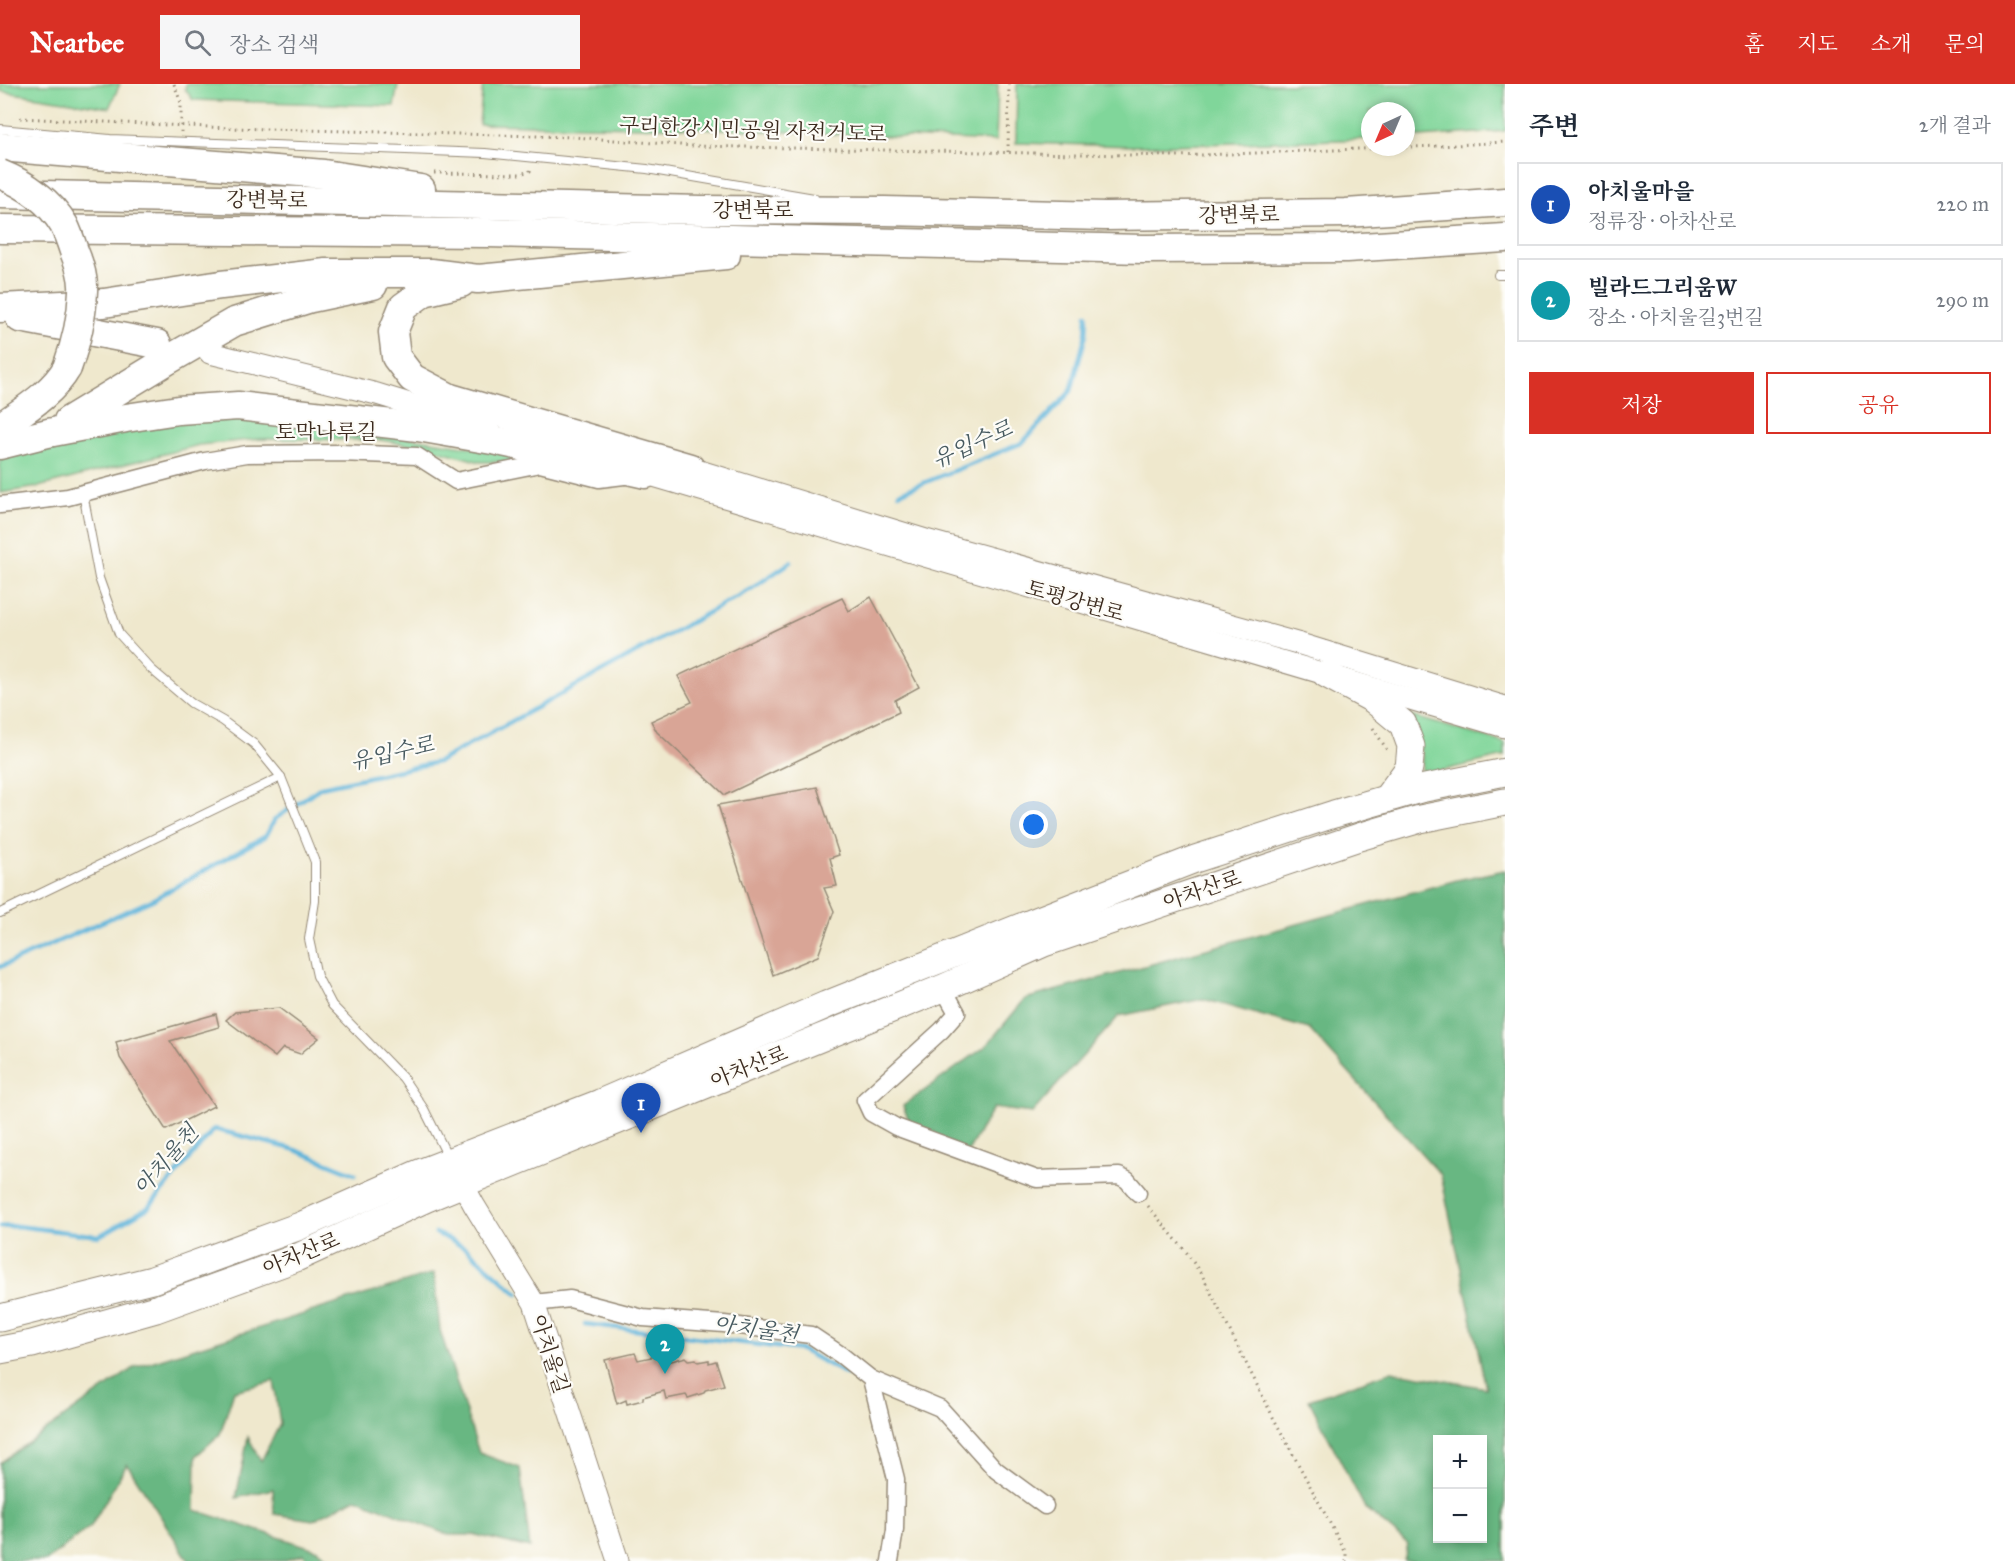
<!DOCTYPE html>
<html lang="ko">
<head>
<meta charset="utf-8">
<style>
  :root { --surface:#fff; --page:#f6f6f7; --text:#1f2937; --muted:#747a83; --line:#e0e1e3; --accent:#d93025 }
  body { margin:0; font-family:"IM FELL Great Primer","Noto Serif KR",serif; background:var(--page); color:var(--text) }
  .controls { position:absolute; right:18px; bottom:18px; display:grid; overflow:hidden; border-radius:0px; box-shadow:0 3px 9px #0003 }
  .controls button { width:54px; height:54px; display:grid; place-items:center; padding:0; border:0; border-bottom:2px solid var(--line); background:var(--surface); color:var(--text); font:30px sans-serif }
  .compass { position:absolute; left:1361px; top:18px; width:54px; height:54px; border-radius:50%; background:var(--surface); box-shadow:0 3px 9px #0003; rotate:224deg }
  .you { position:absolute; left:1034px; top:741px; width:21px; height:21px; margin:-15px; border:4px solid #fff; border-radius:50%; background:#1a73e8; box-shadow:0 0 0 9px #1a73e833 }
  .badge { display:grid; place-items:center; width:39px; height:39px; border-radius:50%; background:var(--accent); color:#fff; font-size:20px; font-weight:700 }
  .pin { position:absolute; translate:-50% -50px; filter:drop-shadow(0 2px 3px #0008) }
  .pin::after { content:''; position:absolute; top:32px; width:21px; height:18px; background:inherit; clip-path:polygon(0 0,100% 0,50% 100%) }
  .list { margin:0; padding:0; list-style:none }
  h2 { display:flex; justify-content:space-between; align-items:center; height:78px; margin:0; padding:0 24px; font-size:26px }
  h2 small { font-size:20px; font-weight:400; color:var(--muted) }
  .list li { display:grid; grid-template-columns:39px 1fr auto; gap:18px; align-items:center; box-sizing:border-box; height:84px; margin:0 12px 12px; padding:0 12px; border:2px solid var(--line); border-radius:0px }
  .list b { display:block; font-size:22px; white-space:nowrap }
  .list p { margin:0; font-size:20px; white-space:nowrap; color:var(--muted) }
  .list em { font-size:20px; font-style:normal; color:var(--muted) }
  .actions { display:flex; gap:12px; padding:18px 24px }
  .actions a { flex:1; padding:14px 0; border:2px solid var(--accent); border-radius:0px; text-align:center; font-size:21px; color:var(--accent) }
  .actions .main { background:var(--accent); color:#fff }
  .icon { flex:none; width:33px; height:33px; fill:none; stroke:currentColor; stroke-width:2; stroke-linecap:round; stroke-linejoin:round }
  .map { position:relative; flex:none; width:1505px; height:1477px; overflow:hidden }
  header { display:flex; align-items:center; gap:36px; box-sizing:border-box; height:84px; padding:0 30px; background:var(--accent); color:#fff }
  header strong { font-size:28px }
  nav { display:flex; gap:33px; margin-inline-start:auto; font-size:21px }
  .search { width:420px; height:54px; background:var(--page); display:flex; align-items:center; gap:15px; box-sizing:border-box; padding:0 21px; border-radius:0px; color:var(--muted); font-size:22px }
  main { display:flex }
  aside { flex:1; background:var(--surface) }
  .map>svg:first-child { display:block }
</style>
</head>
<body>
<header>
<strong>Nearbee</strong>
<div class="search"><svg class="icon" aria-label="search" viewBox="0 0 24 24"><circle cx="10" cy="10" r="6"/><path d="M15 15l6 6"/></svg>장소 검색</div>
<nav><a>홈</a><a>지도</a><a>소개</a><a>문의</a></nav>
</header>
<main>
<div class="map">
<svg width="1505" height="1477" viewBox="0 0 1505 1477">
  <rect width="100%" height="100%" fill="#fdfcf7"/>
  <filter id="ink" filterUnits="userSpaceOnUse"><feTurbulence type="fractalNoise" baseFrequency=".0167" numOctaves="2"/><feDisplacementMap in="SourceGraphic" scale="12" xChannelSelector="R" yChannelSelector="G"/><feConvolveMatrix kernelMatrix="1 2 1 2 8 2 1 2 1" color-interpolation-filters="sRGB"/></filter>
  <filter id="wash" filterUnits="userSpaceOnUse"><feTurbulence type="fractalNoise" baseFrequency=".008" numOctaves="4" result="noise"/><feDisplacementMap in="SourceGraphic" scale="24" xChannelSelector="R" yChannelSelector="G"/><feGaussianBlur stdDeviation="1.35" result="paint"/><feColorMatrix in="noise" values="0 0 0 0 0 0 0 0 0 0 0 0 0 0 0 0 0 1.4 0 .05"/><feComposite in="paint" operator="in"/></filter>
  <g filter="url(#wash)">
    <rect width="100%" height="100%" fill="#efe8cd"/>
    <!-- green -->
    <g fill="#80d69a" stroke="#5e805c" stroke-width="1.5">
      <path d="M 0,0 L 120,0 L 109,24 L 0,7 Z"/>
      <path d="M 186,0 L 398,0 L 394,22 L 193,16 L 185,5 Z"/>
      <path d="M 483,0 L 998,0 L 996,57 L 700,44 L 479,40 Z"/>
      <path d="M 1017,0 L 1505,0 L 1505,47 L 1406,54 L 1406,27 L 1370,27 L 1370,55 L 1136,62 L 1016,59 Z"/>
      <path d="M 247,328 L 540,374 L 515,378 L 480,378 L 437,366 L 381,356 L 260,355 L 199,361 L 38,403 L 0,409 L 0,366 Z"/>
      <path d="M 1408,631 L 1505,659 L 1505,672 L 1422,691 L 1422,670 Z"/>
    </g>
    <!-- forest -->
    <g fill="#68b782" stroke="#527050" stroke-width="1.5" fill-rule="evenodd">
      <path d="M 1505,786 L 1505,1477 L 1404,1477 L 1408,1460 L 1365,1424 L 1309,1316 L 1392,1287 L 1486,1304 L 1441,1091 L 1309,945 L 1203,915 L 1119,932 L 1032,1029 L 993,1024 L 964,1074 L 914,1050 L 903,1022 L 986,962 L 1025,915 L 1457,796 ZM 1438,1356 L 1482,1356 L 1482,1454 L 1438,1454 Z"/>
      <path d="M 434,1189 L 440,1246 L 479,1369 L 520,1384 L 530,1464 L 476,1451 L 448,1451 L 356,1414 L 313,1436 L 274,1430 L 273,1405 L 236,1414 L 248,1353 L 261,1377 L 280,1340 L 274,1297 L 234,1307 L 220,1350 L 196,1372 L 195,1426 L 318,1466 L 333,1477 L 308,1477 L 304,1470 L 283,1477 L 189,1477 L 127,1380 L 91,1442 L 46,1477 L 0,1477 L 0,1379 L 135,1283 Z"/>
    </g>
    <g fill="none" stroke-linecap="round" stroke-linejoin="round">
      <!-- stream -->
      <g stroke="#5db4da" stroke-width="4.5">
        <path d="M 899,409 L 1022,359 L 1071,307 L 1086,250 L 1087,230"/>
        <path d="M 0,883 L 152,816 L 266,752 L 275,735 L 321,703 L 438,678 L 751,505 L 791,478"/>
        <path d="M 0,1143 L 17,1142 L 99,1152 L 148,1124 L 214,1045 L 293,1065 L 355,1090"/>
        <path d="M 436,1149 L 466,1164 L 518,1210"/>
        <path d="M 585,1240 L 801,1266 L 846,1290"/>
      </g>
    </g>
    <g id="blocks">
      <!-- building -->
      <g fill="#d9a596">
        <path d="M 871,513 L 919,603 L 895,616 L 899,628 L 725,711 L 657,648 L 651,637 L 692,618 L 678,592 L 842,514 L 849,527 Z"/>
        <path d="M 817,703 L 839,771 L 830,774 L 837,802 L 824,804 L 834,827 L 818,872 L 773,891 L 718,721 Z"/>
        <path d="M 279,924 L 319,954 L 300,970 L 283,964 L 275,973 L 226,936 L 235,928 Z"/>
        <path d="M 216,930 L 219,943 L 170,957 L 214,1022 L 166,1046 L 120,974 L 116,958 Z"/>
        <path d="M 635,1269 L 638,1276 L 656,1272 L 658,1276 L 666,1273 L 668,1278 L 686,1273 L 689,1276 L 696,1275 L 698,1278 L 709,1276 L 709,1279 L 716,1277 L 724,1301 L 705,1306 L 704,1309 L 688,1314 L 686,1311 L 666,1315 L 664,1307 L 643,1313 L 643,1316 L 627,1320 L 626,1316 L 617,1320 L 605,1276 Z"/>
      </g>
    </g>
  </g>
  <g filter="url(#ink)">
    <use href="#blocks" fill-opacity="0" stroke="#958976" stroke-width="1.5"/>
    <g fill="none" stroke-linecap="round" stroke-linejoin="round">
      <!-- service casing -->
      <g stroke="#958976" stroke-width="10">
        <g id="service">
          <path d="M 0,45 L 110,55 L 485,69 L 647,85 L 814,114"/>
          <path d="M 1498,191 L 1505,191"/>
          <path d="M 83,409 L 99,494 L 119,550 L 151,585 L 191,619 L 223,637 L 254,660 L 281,693 L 315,778 L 315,817 L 309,855 L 317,892 L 332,921 L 403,994 L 424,1025 L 449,1075"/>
          <path d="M 0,829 L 281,693"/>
        </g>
      </g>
      <!-- minor casing -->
      <g stroke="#958976" stroke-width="19">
        <g id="minor">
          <path d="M 0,421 L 68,413 L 205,377 L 247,370 L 340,369 L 417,372 L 456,397 L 540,380 L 599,395 L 624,392"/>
          <path d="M 943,904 L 957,929 L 942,946 L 865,1016 L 871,1029 L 896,1043 L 1037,1095 L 1119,1092 L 1127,1096 L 1138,1109"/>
          <path d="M 534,1219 L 570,1215 L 643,1234 L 724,1240 L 811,1251 L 841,1271 L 871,1295 L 896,1395 L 895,1446 L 890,1477"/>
          <path d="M 871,1295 L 940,1324 L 996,1386 L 1045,1422"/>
        </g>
      </g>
      <!-- tertiary casing -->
      <g stroke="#958976" stroke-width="23">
        <g id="tertiary">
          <path d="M 210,269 L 377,310 L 488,344"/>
          <path d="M 633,386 L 1505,643"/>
          <path d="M 676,386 L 690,384 L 926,456 L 1297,559 L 1505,623"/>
          <path d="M 455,1086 L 474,1121 L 534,1219 L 618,1477"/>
        </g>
      </g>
      <!-- primary casing -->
      <g stroke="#958976" stroke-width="29">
        <g id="primary">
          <path d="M 1326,590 L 1374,616 L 1403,640 L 1411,662 L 1409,684 L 1386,715"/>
          <path d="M 0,1234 L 152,1196 L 300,1142 L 417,1090 L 600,1019 L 826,921 L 1036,837 L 1195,775 L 1334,730 L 1420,705 L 1505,688"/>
          <path d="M 0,1266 L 32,1260 L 156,1225 L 296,1174 L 427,1114 L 943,904 L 1044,859 L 1359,753 L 1420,735 L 1505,718"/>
        </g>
      </g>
      <!-- trunk casing -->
      <g stroke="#958976" stroke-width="31">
        <g id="trunk">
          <path d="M 0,63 L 324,90 L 421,105"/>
          <path d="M 0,110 L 702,126 L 885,127 L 1105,132 L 1346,129 L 1505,118"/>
          <path d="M 0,145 L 488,149 L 1143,165 L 1346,164 L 1505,154"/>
          <path d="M 461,199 L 424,208 L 403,223 L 393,248 L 396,273 L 412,294 L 450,314 L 690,384"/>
          <path d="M 0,224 L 104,219 L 221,201 L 326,189 L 431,189 L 478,195 L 726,171"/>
          <path d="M 20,234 L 157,260"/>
          <path d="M 68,337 L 168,276 L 234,238 L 311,214 L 373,201"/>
          <path d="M 0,343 C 24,326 53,309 67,284"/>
          <path d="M 0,361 L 48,349 L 126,334 L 178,326 L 238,322 L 418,343 L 498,357 L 646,390"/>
        </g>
      </g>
      <!-- path -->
      <g stroke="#958976" stroke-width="3" stroke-dasharray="1.5 4.5" stroke-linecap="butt">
        <path d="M 174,0 L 181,19 L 181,48"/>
        <path d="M 20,34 L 230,44 L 574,53 L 693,62 L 1176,72 L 1439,62 L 1505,58"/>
        <path d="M 1008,68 L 1009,0"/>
        <path d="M 434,89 L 520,90 L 530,87 L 530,85"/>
        <path d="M 1373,644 L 1389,669"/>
        <path d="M 1148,1122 L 1187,1169 L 1203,1193 L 1273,1333 L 1346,1469 L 1346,1477"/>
      </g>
      <!-- service -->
      <use href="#service" stroke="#fff" stroke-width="8"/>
      <!-- minor -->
      <use href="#minor" stroke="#fff" stroke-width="16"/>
      <!-- tertiary -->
      <use href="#tertiary" stroke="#fff" stroke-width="21"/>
      <!-- primary -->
      <use href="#primary" stroke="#fff" stroke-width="27"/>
      <!-- trunk -->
      <use href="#trunk" stroke="#fff" stroke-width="28"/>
      <!-- trunk-bridge casing -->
      <g stroke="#958976" stroke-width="31" stroke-linecap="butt">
        <path id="trunk-bridge" d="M 0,90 C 25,100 50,117 64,141 C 68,149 71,158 74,167 C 79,179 84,194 83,207 C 82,234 76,259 67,284"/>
      </g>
      <!-- trunk-bridge -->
      <use href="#trunk-bridge" stroke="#fff" stroke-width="28"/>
    </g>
  </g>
  <g text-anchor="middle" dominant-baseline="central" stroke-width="4.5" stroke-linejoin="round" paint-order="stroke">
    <!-- street labels -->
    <g font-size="21" fill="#3b2a1e" stroke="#fdfcf7">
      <text transform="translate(753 46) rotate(2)">구리한강시민공원 자전거도로</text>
      <text transform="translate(267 116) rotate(1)">강변북로</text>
      <text x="753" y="126">강변북로</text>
      <text transform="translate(1239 131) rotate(-1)">강변북로</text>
      <text x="326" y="348">토막나루길</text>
      <text transform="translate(1075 517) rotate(16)">토평강변로</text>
      <text transform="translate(1202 806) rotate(-19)">아차산로</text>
      <text transform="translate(749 983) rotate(-22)">아차산로</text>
      <text transform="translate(301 1170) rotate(-23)">아차산로</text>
      <text transform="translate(550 1270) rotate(72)">아치울길</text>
    </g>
    <!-- water labels -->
    <g font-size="22" font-style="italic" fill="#475a60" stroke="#fdfcf7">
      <text transform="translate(972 360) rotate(-24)">유입수로</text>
      <text transform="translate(392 669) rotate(-13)">유입수로</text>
      <text transform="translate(166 1076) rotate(-49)">아치울천</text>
      <text transform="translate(756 1245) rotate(8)">아치울천</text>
    </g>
  </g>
</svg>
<div class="controls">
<button>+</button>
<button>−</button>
</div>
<svg class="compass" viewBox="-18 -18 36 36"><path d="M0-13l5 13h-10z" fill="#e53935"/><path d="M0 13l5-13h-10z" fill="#747a83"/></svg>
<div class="you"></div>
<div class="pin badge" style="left:641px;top:1049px;background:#1a4fb4">1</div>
<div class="pin badge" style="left:665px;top:1290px;background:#0f9aa8">2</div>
</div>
<aside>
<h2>주변<small>2개 결과</small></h2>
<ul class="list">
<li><span class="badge" style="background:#1a4fb4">1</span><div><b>아치울마을</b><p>정류장 · 아차산로</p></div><em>220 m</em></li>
<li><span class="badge" style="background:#0f9aa8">2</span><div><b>빌라드그리움W</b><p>장소 · 아치울길3번길</p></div><em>290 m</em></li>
</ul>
<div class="actions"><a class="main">저장</a><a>공유</a></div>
</aside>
</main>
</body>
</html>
